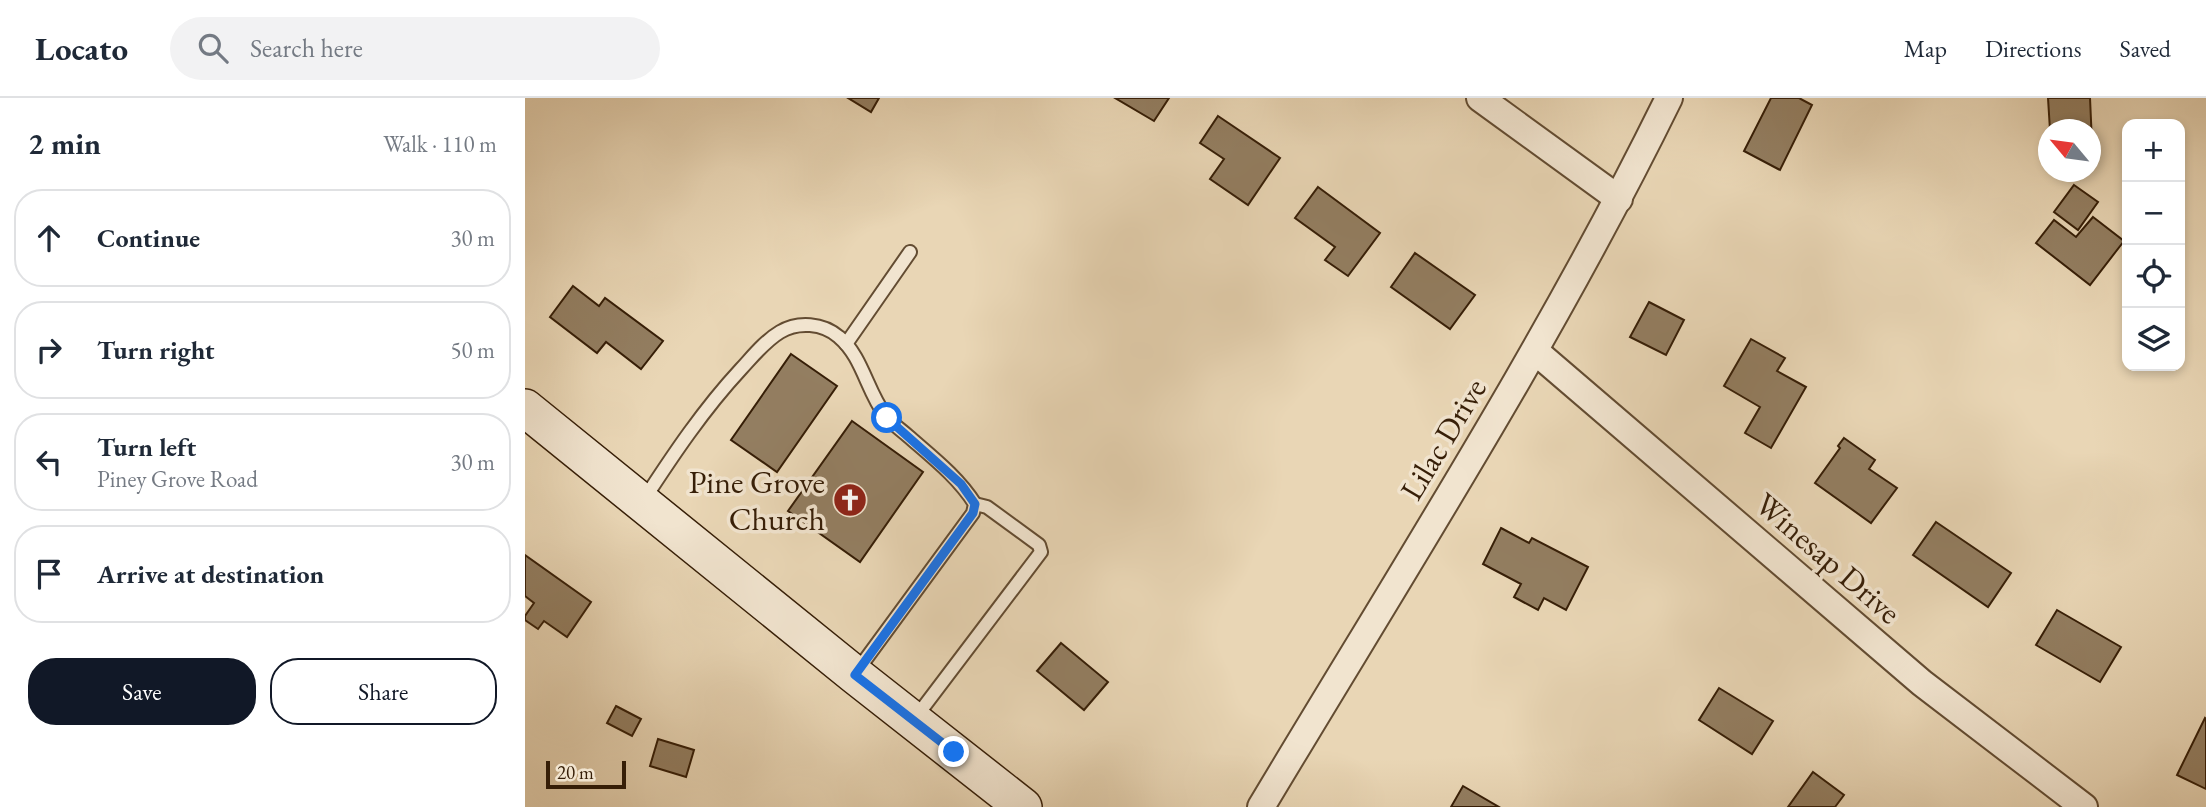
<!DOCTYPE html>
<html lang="en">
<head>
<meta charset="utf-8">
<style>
  :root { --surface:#fff; --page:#f2f2f3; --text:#1f2937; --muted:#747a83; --line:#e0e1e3; --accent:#111827 }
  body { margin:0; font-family:"EB Garamond",serif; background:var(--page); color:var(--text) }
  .controls { position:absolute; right:21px; top:21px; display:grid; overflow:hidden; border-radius:14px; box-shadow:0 4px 10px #0003 }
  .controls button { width:63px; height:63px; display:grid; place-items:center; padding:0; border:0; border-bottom:2px solid var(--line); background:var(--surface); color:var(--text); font:35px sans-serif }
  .compass { position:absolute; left:1513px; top:21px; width:63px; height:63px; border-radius:50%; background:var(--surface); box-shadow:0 4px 10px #0003; rotate:299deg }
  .scale { position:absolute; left:21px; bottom:18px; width:80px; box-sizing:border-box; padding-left:7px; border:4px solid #361e07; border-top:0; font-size:19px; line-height:24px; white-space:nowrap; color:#361e07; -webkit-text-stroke:5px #f1e4cf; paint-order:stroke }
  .stop { position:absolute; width:21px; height:21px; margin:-16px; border:5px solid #1a73e8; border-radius:50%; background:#fff }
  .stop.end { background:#1a73e8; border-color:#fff; box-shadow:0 2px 7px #0008 }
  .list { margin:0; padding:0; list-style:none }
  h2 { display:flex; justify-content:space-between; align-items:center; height:91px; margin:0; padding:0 28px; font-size:30px }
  h2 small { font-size:23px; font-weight:400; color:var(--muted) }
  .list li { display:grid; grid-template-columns:46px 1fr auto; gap:21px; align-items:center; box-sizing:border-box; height:98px; margin:0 14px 14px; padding:0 14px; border:2px solid var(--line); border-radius:28px }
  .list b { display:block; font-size:26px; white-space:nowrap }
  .list p { margin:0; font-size:23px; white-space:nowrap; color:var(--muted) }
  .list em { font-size:23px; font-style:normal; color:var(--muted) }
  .actions { display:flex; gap:14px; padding:21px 28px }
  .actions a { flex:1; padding:16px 0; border:2px solid var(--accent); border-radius:28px; text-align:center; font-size:24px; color:var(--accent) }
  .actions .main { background:var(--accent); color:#fff }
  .icon { flex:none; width:38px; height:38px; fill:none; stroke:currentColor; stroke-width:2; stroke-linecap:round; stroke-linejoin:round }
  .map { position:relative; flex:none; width:1681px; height:709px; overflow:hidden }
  header { display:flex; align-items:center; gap:42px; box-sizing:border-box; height:98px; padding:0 35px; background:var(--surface); border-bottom:2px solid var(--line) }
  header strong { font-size:33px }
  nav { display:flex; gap:38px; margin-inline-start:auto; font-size:24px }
  .search { width:490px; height:63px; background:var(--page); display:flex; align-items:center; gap:18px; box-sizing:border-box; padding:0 24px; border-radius:38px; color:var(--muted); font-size:26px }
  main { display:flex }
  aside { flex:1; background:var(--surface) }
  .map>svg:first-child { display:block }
</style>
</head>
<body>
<header>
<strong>Locato</strong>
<div class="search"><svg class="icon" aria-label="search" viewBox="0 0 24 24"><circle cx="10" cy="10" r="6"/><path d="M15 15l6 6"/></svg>Search here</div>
<nav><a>Map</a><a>Directions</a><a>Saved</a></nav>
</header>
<main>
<aside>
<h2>2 min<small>Walk · 110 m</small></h2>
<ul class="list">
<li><svg class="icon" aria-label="ahead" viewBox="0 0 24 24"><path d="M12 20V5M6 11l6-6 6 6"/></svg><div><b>Continue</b></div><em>30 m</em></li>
<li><svg class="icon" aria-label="right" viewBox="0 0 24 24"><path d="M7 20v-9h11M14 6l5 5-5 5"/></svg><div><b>Turn right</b></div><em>50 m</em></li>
<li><svg class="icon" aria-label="left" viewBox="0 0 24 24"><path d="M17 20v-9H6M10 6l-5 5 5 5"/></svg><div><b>Turn left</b><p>Piney Grove Road</p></div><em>30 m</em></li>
<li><svg class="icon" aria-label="arrive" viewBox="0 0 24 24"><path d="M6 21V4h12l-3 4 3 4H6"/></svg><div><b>Arrive at destination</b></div></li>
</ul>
<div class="actions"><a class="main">Save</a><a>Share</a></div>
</aside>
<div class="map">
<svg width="1681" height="709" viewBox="0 0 1681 709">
  <rect width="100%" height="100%" fill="#e9d6b5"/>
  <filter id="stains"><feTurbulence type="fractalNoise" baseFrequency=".00286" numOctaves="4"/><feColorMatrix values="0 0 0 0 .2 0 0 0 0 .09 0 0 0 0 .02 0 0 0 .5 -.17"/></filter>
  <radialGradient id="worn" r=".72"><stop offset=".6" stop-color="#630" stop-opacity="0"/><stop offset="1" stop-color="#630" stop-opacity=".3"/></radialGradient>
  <!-- building -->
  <g fill="#937e61" stroke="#361e07" stroke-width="2">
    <path d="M 323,0 L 354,0 L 346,14 Z"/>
    <path d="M 590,0 L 644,0 L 629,23 Z"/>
    <path d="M 1246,0 L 1274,0 L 1287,7 L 1255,72 L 1219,53 Z"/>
    <path d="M 1523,0 L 1565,0 L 1567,45 L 1566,32 L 1525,32 Z"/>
    <path d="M 693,18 L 755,60 L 723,107 L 685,81 L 699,61 L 675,45 Z"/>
    <path d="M 1549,87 L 1573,104 L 1553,132 L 1529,114 Z"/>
    <path d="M 793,89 L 855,135 L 823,178 L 800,162 L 810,149 L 770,120 Z"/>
    <path d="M 1568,119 L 1599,143 L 1565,187 L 1511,145 L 1529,122 L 1551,139 Z"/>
    <path d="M 890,155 L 950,197 L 925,231 L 866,189 Z"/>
    <path d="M 48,188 L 74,208 L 80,200 L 138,243 L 116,271 L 81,244 L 72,255 L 25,219 Z"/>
    <path d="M 1124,204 L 1159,222 L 1141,257 L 1105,239 Z"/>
    <path d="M 1226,241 L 1260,260 L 1252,273 L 1281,289 L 1246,350 L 1220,335 L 1235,309 L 1199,288 Z"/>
    <path d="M 266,256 L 312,288 L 252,374 L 206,342 Z"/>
    <path d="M 327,323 L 398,374 L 335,464 L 263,413 Z"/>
    <path d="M 1319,340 L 1350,362 L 1344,371 L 1372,390 L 1346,425 L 1290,385 L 1315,350 L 1313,348 Z"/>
    <path d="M 1411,424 L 1486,475 L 1463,509 L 1388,457 Z"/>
    <path d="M 976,430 L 1004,445 L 1007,440 L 1063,469 L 1041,512 L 1019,500 L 1013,512 L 989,499 L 996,486 L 958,466 Z"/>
    <path d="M 0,457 L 66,504 L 42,539 L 19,523 L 13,531 L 0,522 L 0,518 L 9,505 L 0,498 Z"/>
    <path d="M 1532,512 L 1596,549 L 1575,584 L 1511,547 Z"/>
    <path d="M 536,545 L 583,584 L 559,612 L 512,573 Z"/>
    <path d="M 1194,590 L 1248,623 L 1227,656 L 1174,622 Z"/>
    <path d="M 91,608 L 116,621 L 107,638 L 82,625 Z"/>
    <path d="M 1680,620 L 1681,621 L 1681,691 L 1652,677 Z"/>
    <path d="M 133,641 L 169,652 L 161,679 L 125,668 Z"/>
    <path d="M 1288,674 L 1319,697 L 1310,709 L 1263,709 Z"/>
    <path d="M 938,688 L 974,709 L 926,709 Z"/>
  </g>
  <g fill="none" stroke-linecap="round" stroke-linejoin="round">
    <!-- service casing -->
    <g stroke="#634c32" stroke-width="16">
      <g id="service">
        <path d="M 321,246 L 385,154"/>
        <path d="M 118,403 C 148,357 178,312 216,271 C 228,258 240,243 255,234 C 273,223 298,225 314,239 C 337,258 342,293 360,317 C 366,325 375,331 383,338 C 407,359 433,379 450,406 L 448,415 L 332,573"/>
        <path d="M 391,619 L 516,454 L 514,447 L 462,409 L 450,406"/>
      </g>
    </g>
    <!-- minor casing -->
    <g stroke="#634c32" stroke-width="30">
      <g id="minor">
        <path d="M 955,0 L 1094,101"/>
        <path d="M 1010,253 L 1397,585 L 1559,709"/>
        <path d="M 736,709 C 876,475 1024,245 1144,0"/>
      </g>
    </g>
    <!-- secondary casing -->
    <g stroke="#361e07" stroke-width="40">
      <path id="secondary" d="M 0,310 L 330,577 L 498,709"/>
    </g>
    <!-- service -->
    <use href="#service" stroke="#f1e4cf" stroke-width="12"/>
    <!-- minor -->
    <use href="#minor" stroke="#f1e4cf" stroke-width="26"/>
    <!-- secondary -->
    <use href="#secondary" stroke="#f1e4cf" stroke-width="37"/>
  </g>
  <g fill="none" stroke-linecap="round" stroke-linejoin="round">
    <!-- route -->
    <path stroke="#1a73e8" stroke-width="9" d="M 362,320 L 436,386 L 450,406 L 448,415 L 330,577 L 429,654"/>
  </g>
  <!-- icons -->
  <defs>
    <g id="church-disc" transform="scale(1.75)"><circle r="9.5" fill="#8f2418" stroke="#f1e4cf"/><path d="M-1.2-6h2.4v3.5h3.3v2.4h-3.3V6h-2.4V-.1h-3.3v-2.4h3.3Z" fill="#fff"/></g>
  </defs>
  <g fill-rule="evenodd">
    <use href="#church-disc" x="325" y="402"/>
  </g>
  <g text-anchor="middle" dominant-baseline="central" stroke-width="7" stroke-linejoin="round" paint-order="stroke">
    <!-- street labels -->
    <g font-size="32" fill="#361e07" stroke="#f1e4cf">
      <text transform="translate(918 341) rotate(-59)">Lilac Drive</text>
      <text transform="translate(1303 460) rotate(41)">Winesap Drive</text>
    </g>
    <!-- poi labels -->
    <g font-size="32" fill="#361e07" stroke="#f1e4cf" text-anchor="end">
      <text x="300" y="384">Pine Grove<tspan x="300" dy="37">Church</tspan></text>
    </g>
  </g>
  <rect width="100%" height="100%" filter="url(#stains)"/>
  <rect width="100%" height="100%" fill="url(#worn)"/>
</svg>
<div class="controls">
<button>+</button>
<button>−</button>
<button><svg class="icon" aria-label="locate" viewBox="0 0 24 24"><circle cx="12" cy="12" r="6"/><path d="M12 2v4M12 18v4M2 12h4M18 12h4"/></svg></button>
<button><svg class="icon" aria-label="layers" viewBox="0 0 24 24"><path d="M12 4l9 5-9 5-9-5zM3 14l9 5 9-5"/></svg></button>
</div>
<svg class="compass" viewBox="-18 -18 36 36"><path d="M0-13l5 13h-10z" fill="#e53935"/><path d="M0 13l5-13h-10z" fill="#747a83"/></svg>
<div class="scale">20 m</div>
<div class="stop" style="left:362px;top:320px"></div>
<div class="stop end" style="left:429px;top:654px"></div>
</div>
</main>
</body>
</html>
